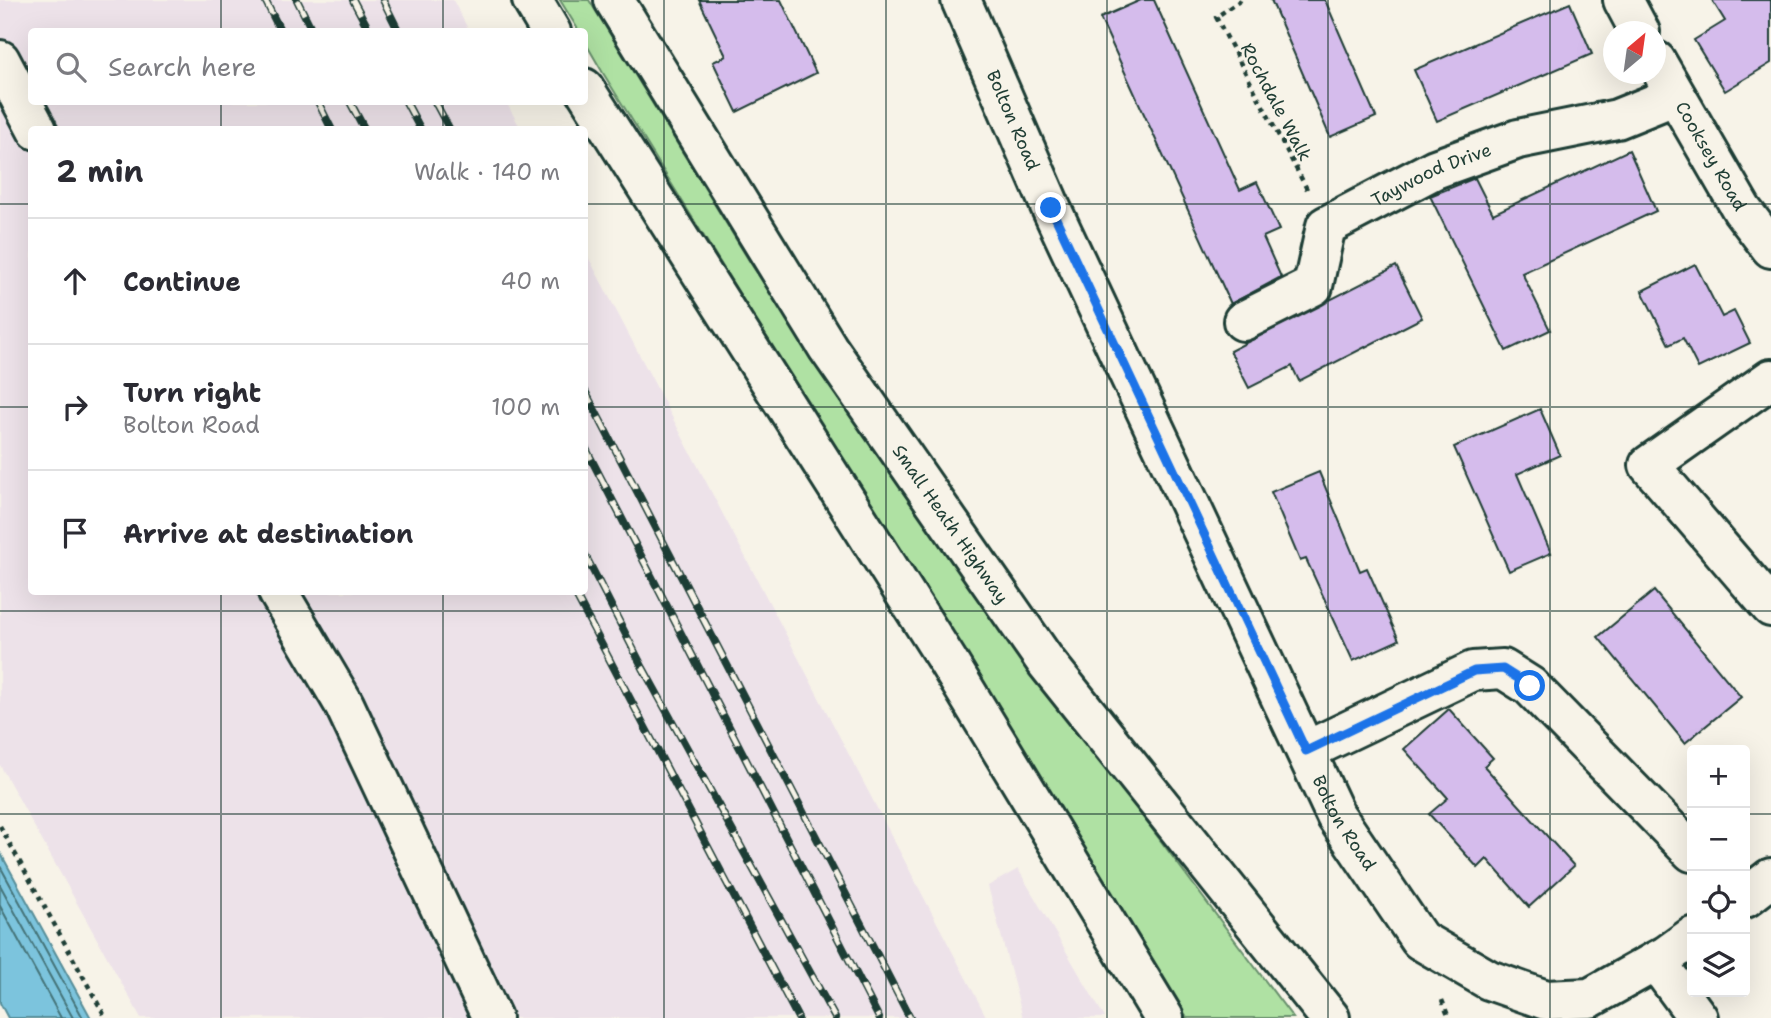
<!DOCTYPE html>
<html lang="en">
<head>
<meta charset="utf-8">
<style>
  :root { --surface:#fff; --page:#f2f2f3; --text:#2b2b33; --muted:#7c7c81; --line:#e1e1e2 }
  body { margin:0; font-family:"Shantell Sans",sans-serif; background:var(--page); color:var(--text) }
  .controls { position:absolute; right:21px; bottom:21px; display:grid; overflow:hidden; border-radius:7px; box-shadow:0 7px 28px #0002 }
  .controls button { width:63px; height:63px; display:grid; place-items:center; padding:0; border:0; border-bottom:2px solid var(--line); background:var(--surface); color:var(--text); font:35px sans-serif }
  .compass { position:absolute; left:1603px; top:21px; width:63px; height:63px; border-radius:50%; background:var(--surface); box-shadow:0 7px 28px #0002; rotate:29deg }
  .stop { position:absolute; width:21px; height:21px; margin:-16px; border:5px solid #1a73e8; border-radius:50%; background:#fff }
  .stop.end { background:#1a73e8; border-color:#fff; box-shadow:0 2px 7px #0008 }
  .list { margin:0; padding:0; list-style:none }
  h2 { display:flex; justify-content:space-between; align-items:center; height:91px; margin:0; padding:0 28px; font-size:30px }
  h2 small { font-size:23px; font-weight:400; color:var(--muted) }
  .list li { display:grid; grid-template-columns:46px 1fr auto; gap:21px; align-items:center; box-sizing:border-box; height:126px; padding:0 28px; border-top:2px solid var(--line) }
  .list b { display:block; font-size:26px; white-space:nowrap }
  .list p { margin:0; font-size:23px; white-space:nowrap; color:var(--muted) }
  .list em { font-size:23px; font-style:normal; color:var(--muted) }
  .icon { flex:none; width:38px; height:38px; fill:none; stroke:currentColor; stroke-width:2; stroke-linecap:round; stroke-linejoin:round }
  .map { position:relative; flex:none; width:1771px; height:1018px; overflow:hidden }
  .search { position:absolute; background:var(--surface); box-shadow:0 7px 28px #0002; left:28px; top:28px; width:560px; height:77px; display:flex; align-items:center; gap:18px; box-sizing:border-box; padding:0 24px; border-radius:7px; color:var(--muted); font-size:26px }
  .panel { position:absolute; background:var(--surface); box-shadow:0 7px 28px #0002; left:28px; top:126px; width:560px; height:469px; border-radius:7px }
  .map>svg:first-child { display:block }
</style>
</head>
<body>
<div class="map">
<svg width="1771" height="1018" viewBox="0 0 1771 1018">
  <rect width="100%" height="100%" fill="#f7f3e8"/>
  <filter id="ink" filterUnits="userSpaceOnUse"><feTurbulence type="fractalNoise" baseFrequency=".0143" numOctaves="2"/><feDisplacementMap in="SourceGraphic" scale="14" xChannelSelector="R" yChannelSelector="G"/><feConvolveMatrix kernelMatrix="1 2 1 2 8 2 1 2 1" color-interpolation-filters="sRGB"/></filter>
  <g filter="url(#ink)">
    <!-- built -->
    <g fill="#ede2e9">
      <path d="M 0,0 L 453,0 L 469,31 L 32,32 L 32,102 L 506,102 L 521,129 L 32,130 L 32,592 L 584,592 L 585,251 L 987,1018 L 141,1018 L 0,765 Z"/>
      <path d="M 1018,869 L 1105,1018 L 1023,1018 L 988,886 Z"/>
    </g>
    <!-- green -->
    <path fill="#afe1a3" stroke="#678f6c" stroke-width="2" d="M 560,0 L 589,0 L 753,267 L 978,596 L 1293,1018 L 1187,1018 L 603,73 L 585,42 L 584,32 L 579,31 Z"/>
    <!-- water -->
    <path fill="#7cc4dd" stroke="#578e99" stroke-width="2" d="M 0,852 L 91,1018 L 8,1018 L 0,1003 Z"/>
    <g fill="none" stroke-linecap="round" stroke-linejoin="round">
      <!-- shore -->
      <g stroke="#447378" stroke-width="2">
        <path d="M 0,866 L 83,1018"/>
        <path d="M 0,885 L 73,1018"/>
        <path d="M 0,906 L 61,1018"/>
      </g>
    </g>
    <!-- building -->
    <g fill="#d5bcec" stroke="#1f3d34" stroke-width="2">
      <path d="M 699,0 L 781,0 L 816,73 L 737,112 L 713,62 L 726,56 Z"/>
      <path d="M 1141,0 L 1154,0 L 1240,190 L 1257,182 L 1279,230 L 1263,237 L 1281,277 L 1231,304 L 1100,18 Z"/>
      <path d="M 1271,0 L 1325,0 L 1376,117 L 1330,137 Z"/>
      <path d="M 1712,0 L 1771,0 L 1771,63 L 1725,91 L 1694,40 L 1725,21 Z"/>
      <path d="M 1570,3 L 1592,54 L 1437,121 L 1414,70 Z"/>
      <path d="M 1629,150 L 1656,211 L 1522,273 L 1550,330 L 1506,351 L 1430,196 L 1475,178 L 1493,214 Z"/>
      <path d="M 1695,264 L 1722,317 L 1734,311 L 1750,343 L 1698,368 L 1683,338 L 1669,345 L 1642,291 Z"/>
      <path d="M 1396,266 L 1422,318 L 1299,381 L 1292,366 L 1249,388 L 1230,351 Z"/>
      <path d="M 1540,409 L 1560,455 L 1517,474 L 1551,553 L 1509,571 L 1454,447 Z"/>
      <path d="M 1319,472 L 1360,571 L 1367,568 L 1399,640 L 1353,661 L 1306,559 L 1300,561 L 1271,492 Z"/>
      <path d="M 1654,591 L 1741,697 L 1685,743 L 1598,637 Z"/>
      <path d="M 1449,709 L 1493,758 L 1484,766 L 1574,866 L 1529,907 L 1487,859 L 1478,868 L 1429,814 L 1448,798 L 1404,749 Z"/>
    </g>
    <g fill="none" stroke-linecap="round" stroke-linejoin="round">
      <!-- minor casing -->
      <g stroke="#1f3d34" stroke-width="44">
        <g id="minor">
          <path id="s1" d="M 961,0 L 1051,208 L 1336,816 L 1420,940 L 1489,980 L 1546,1000 L 1590,998 L 1667,955 L 1692,937"/>
          <path d="M 1623,0 L 1640,32"/>
          <path d="M 0,60 L 37,130"/>
          <path id="s2" d="M 1656,61 L 1742,210 L 1771,248"/>
          <path id="s3" d="M 1243,321 L 1313,286 L 1326,226 L 1435,169 L 1518,139 L 1617,119 L 1674,96"/>
          <path d="M 1771,379 L 1649,465 L 1771,607"/>
          <path d="M 278,592 L 344,704 L 492,1018"/>
          <path d="M 1306,751 L 1473,671 L 1503,669 L 1530,686 L 1692,852"/>
          <path d="M 1745,898 L 1771,878"/>
          <path d="M 1656,961 L 1698,1018"/>
        </g>
      </g>
      <!-- highway casing -->
      <g stroke="#1f3d34" stroke-width="44">
        <g id="highway">
          <path d="M 532,0 L 551,32"/>
          <path id="s4" d="M 614,0 L 828,348 L 1046,662 L 1330,1018"/>
          <path d="M 584,88 L 947,660 L 1164,1018"/>
        </g>
      </g>
      <!-- path -->
      <g stroke="#1f3d34" stroke-width="4.5" stroke-dasharray="5 5" stroke-linecap="butt">
        <path d="M 1241,0 L 1216,17 L 1308,191"/>
        <path d="M 0,826 L 106,1018"/>
        <path d="M 1442,1000 L 1449,1018"/>
      </g>
      <!-- minor -->
      <use href="#minor" stroke="#f7f3e8" stroke-width="38"/>
      <!-- highway -->
      <use href="#highway" stroke="#f7f3e8" stroke-width="38"/>
      <!-- rail casing -->
      <g stroke="#1f3d34" stroke-width="8">
        <g id="rail">
          <path d="M 265,0 L 281,32"/>
          <path d="M 297,0 L 313,32"/>
          <path d="M 353,0 L 370,32"/>
          <path d="M 383,0 L 399,32"/>
          <path d="M 318,102 L 332,130"/>
          <path d="M 350,102 L 365,130"/>
          <path d="M 406,102 L 421,130"/>
          <path d="M 435,102 L 450,130"/>
          <path d="M 584,389 L 910,1018"/>
          <path d="M 584,445 L 879,1018"/>
          <path d="M 584,553 L 643,668 L 835,1018"/>
          <path d="M 574,592 L 798,1018"/>
        </g>
      </g>
      <!-- rail -->
      <use href="#rail" stroke="#f7f3e8" stroke-width="5" stroke-dasharray="16" stroke-linecap="butt"/>
    </g>
  </g>
  <g fill="none" stroke-linecap="round" stroke-linejoin="round" filter="url(#ink)">
    <!-- route -->
    <path stroke="#1a73e8" stroke-width="9" d="M 1051,208 L 1306,751 L 1474,671 L 1503,669 L 1530,686"/>
  </g>
  <!-- grid -->
  <path fill="none" stroke="#1f3d34" stroke-width="2" stroke-opacity="0.55" d="M 221,0 L 221,32M 443,0 L 443,32M 664,0 L 664,1018M 886,0 L 886,1018M 1107,0 L 1107,1018M 1328,0 L 1328,1018M 1550,0 L 1550,1018M 221,102 L 221,130M 443,102 L 443,130M 0,204 L 32,204M 584,204 L 1771,204M 0,407 L 32,407M 584,407 L 1771,407M 221,592 L 221,1018M 443,592 L 443,1018M 0,611 L 1771,611M 0,814 L 1692,814M 1745,814 L 1771,814"/>
  <g text-anchor="middle" dominant-baseline="central" stroke-width="5" stroke-linejoin="round" paint-order="stroke">
    <!-- street labels -->
    <g font-size="18" fill="#1f3d34" stroke="#f7f3e8">
      <text transform="translate(1276 102) rotate(62)">Rochdale Walk</text>
      <text stroke="none"><textPath href="#s1" startOffset="131">Bolton Road</textPath></text>
      <text stroke="none"><textPath href="#s2" startOffset="110">Cooksey Road</textPath></text>
      <text stroke="none"><textPath href="#s3" startOffset="257">Taywood Drive</textPath></text>
      <text stroke="none"><textPath href="#s4" startOffset="623">Small Heath Highway</textPath></text>
      <text stroke="none"><textPath href="#s1" startOffset="908">Bolton Road</textPath></text>
    </g>
  </g>
</svg>
<div class="controls">
<button>+</button>
<button>−</button>
<button><svg class="icon" aria-label="locate" viewBox="0 0 24 24"><circle cx="12" cy="12" r="6"/><path d="M12 2v4M12 18v4M2 12h4M18 12h4"/></svg></button>
<button><svg class="icon" aria-label="layers" viewBox="0 0 24 24"><path d="M12 4l9 5-9 5-9-5zM3 14l9 5 9-5"/></svg></button>
</div>
<svg class="compass" viewBox="-18 -18 36 36"><path d="M0-13l5 13h-10z" fill="#e53935"/><path d="M0 13l5-13h-10z" fill="#7c7c81"/></svg>
<div class="stop" style="left:1530px;top:686px"></div>
<div class="stop end" style="left:1051px;top:208px"></div>
<div class="search"><svg class="icon" aria-label="search" viewBox="0 0 24 24"><circle cx="10" cy="10" r="6"/><path d="M15 15l6 6"/></svg>Search here</div>
<section class="panel">
<h2>2 min<small>Walk · 140 m</small></h2>
<ul class="list">
<li><svg class="icon" aria-label="ahead" viewBox="0 0 24 24"><path d="M12 20V5M6 11l6-6 6 6"/></svg><div><b>Continue</b></div><em>40 m</em></li>
<li><svg class="icon" aria-label="right" viewBox="0 0 24 24"><path d="M7 20v-9h11M14 6l5 5-5 5"/></svg><div><b>Turn right</b><p>Bolton Road</p></div><em>100 m</em></li>
<li><svg class="icon" aria-label="arrive" viewBox="0 0 24 24"><path d="M6 21V4h12l-3 4 3 4H6"/></svg><div><b>Arrive at destination</b></div></li>
</ul>
</section>
</div>
</body>
</html>
